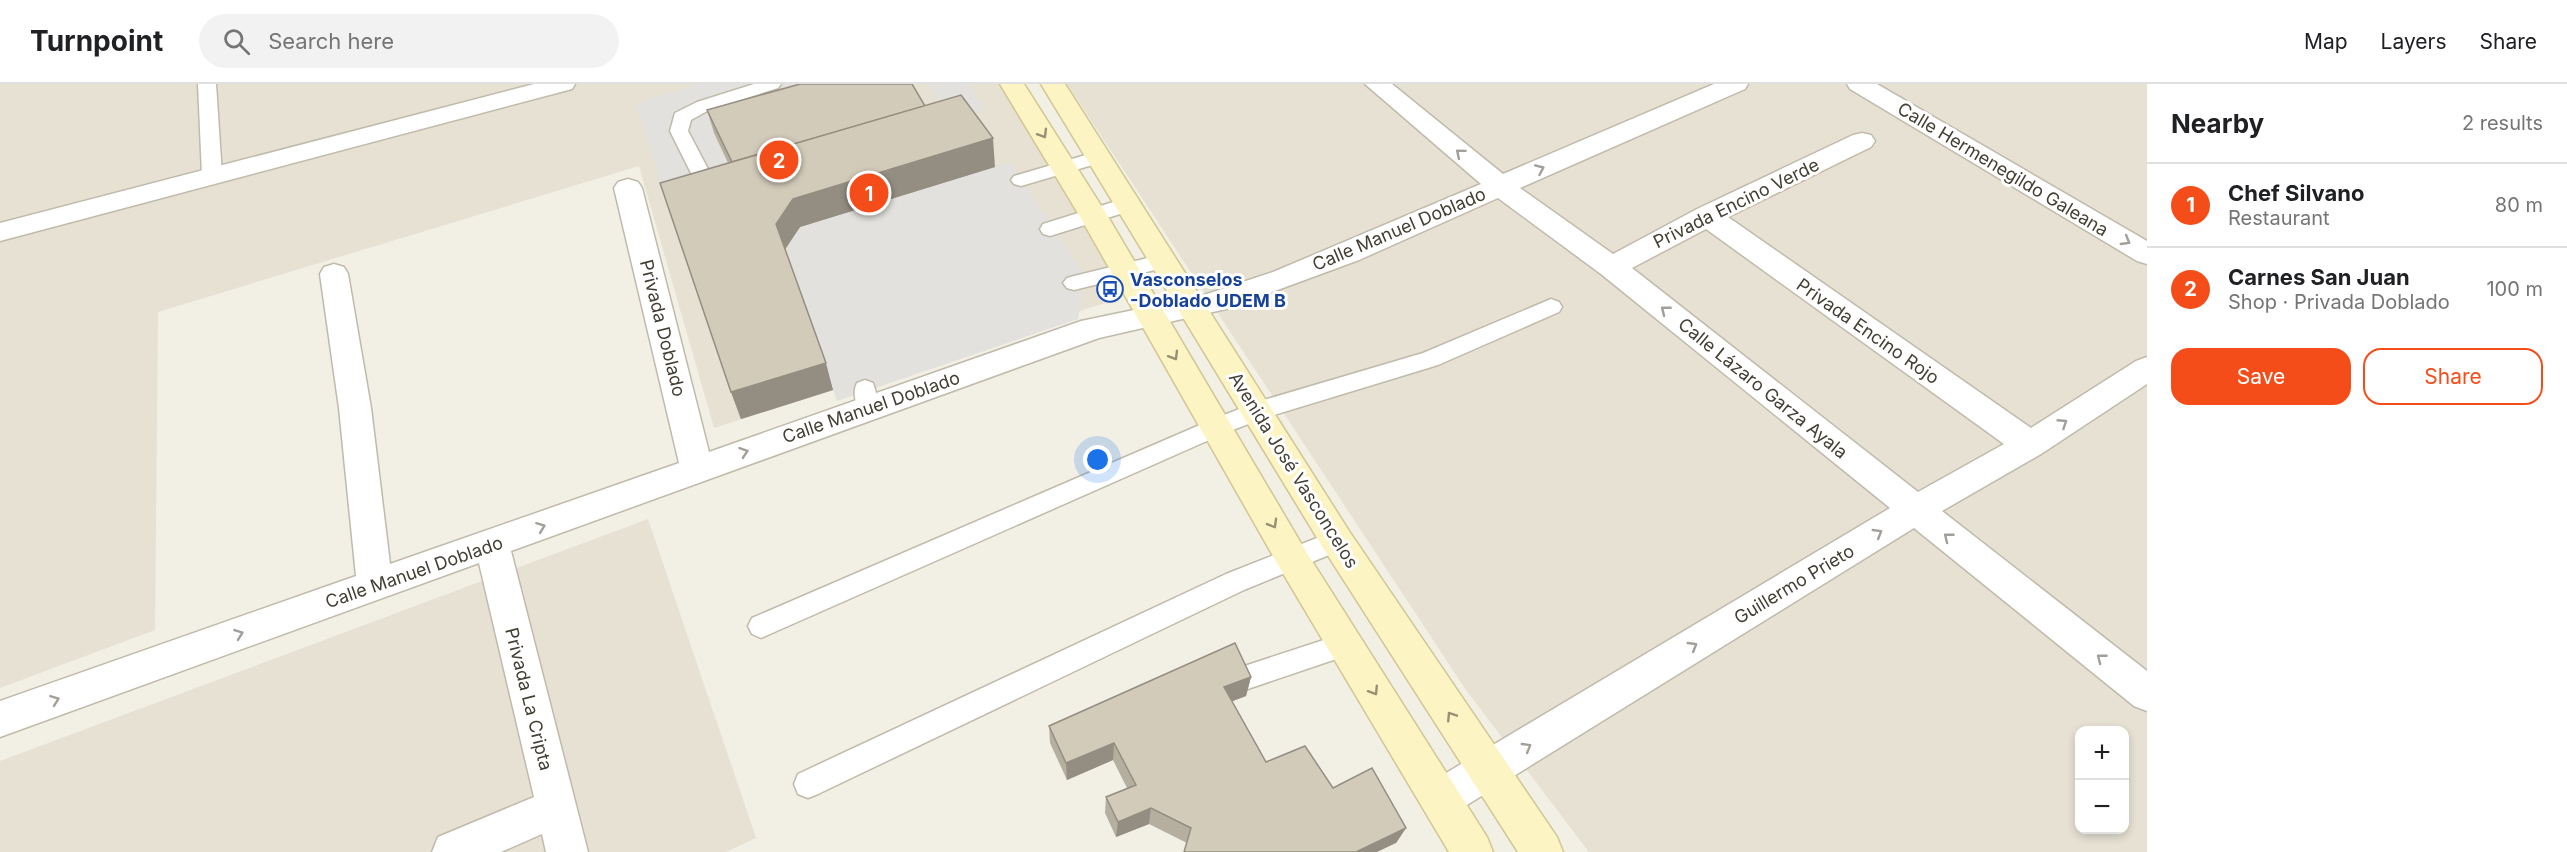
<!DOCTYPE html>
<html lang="en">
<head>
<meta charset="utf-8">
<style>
  :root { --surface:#fff; --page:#f2f2f2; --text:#202124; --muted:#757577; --line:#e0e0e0; --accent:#f44d19 }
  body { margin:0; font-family:Inter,sans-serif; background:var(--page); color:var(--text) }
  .controls { position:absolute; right:18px; bottom:18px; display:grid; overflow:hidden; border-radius:12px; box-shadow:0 3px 9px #0003 }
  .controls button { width:54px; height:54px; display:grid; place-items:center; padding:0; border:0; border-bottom:2px solid var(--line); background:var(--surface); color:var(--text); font:30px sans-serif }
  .you { position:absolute; left:1098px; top:376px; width:21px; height:21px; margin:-15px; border:4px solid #fff; border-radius:50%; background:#1a73e8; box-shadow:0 0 0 9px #1a73e833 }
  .badge { display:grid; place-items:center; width:39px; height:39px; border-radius:50%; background:var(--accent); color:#fff; font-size:20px; font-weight:700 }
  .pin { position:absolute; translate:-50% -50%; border:3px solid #fff; box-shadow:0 2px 6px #0006 }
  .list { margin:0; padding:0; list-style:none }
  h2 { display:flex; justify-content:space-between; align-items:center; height:78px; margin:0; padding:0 24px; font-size:26px }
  h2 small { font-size:20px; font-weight:400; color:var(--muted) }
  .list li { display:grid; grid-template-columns:39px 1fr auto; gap:18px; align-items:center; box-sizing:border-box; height:84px; padding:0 24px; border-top:2px solid var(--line) }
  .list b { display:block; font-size:22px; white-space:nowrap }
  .list p { margin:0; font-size:20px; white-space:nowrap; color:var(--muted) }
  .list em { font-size:20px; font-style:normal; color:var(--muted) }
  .actions { display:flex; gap:12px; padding:18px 24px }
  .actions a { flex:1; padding:14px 0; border:2px solid var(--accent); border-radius:18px; text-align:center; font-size:21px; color:var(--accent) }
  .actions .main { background:var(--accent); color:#fff }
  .icon { flex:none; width:33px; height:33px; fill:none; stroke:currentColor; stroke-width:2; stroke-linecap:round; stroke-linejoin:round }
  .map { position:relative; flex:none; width:2147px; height:768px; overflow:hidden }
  header { display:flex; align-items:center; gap:36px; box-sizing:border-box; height:84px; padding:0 30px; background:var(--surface); border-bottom:2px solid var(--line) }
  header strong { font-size:28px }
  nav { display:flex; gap:33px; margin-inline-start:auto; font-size:21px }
  .search { width:420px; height:54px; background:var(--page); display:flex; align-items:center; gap:15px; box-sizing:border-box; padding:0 21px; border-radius:33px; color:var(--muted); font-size:22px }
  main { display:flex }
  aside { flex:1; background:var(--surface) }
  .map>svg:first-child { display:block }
</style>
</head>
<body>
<header>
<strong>Turnpoint</strong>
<div class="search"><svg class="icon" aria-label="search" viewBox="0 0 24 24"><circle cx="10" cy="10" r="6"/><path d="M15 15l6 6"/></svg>Search here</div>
<nav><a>Map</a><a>Layers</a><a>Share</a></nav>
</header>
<main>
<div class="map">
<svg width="2147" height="768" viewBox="0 0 2147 768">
  <rect width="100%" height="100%" fill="#f2efe4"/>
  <!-- residential -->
  <g fill="#e6e1d3" fill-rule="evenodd">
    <path d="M 0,0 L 1004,0 L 1114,183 L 1108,218 L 714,344 L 639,82 L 158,228 L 155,546 L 0,604 Z"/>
    <path d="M 1067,0 L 2147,0 L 2147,768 L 1589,768 L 1466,606 ZM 2080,646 L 2124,646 L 2124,746 L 2080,746 Z"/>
    <path d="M 648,435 L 756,754 L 726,768 L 0,768 L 0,677 Z"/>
  </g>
  <!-- parking -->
  <g fill="#e2e1dd">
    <path d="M 699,0 L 864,0 L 712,45 L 740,103 L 670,127 L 636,19 Z"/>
    <path d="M 928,0 L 969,0 L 984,26 L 959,41 Z"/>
    <path d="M 1010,78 L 1085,192 L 1078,235 L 837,317 L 783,168 L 800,143 Z"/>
  </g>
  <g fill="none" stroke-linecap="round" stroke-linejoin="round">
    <!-- service casing -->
    <g stroke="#c0baaa" stroke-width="3">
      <g id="service">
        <path d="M 198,0 L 216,0 L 222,91 L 219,95 L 205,95 L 202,91 Z"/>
        <path d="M 754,0 L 781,0 L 778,4 L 709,26 L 691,36 L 688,47 L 708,85 L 705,89 L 691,89 L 670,47 L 675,29 L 697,18 Z"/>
        <path d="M 1099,67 L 1106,69 L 1109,73 L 1106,77 L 1021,102 L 1014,100 L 1011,96 L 1014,92 Z"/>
        <path d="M 1129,113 L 1136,115 L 1139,120 L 1136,125 L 1050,152 L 1043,150 L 1040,145 L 1043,140 Z"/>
        <path d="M 1164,170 L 1171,172 L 1174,177 L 1171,182 L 1074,206 L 1067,204 L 1063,199 L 1067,194 L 1074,192 Z"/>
        <path d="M 1551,215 L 1559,218 L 1562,223 L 1559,228 L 1438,281 L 1264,334 L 1225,349 L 770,550 L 761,554 L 752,550 L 748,542 L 752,534 L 1209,337 L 1257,318 L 1423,269 Z"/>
        <path d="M 865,296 L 873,299 L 881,325 L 877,331 L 869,334 L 861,331 C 856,322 852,308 857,299 Z"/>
        <path d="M 1337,446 L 1346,450 L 1350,457 L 1346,464 L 1244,506 L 818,710 L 808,714 L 798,710 L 794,700 L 798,690 L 1226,490 Z"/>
        <path d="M 1345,549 L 1354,553 L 1358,561 L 1354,569 L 1239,608 L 1229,605 L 1225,596 L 1229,587 Z"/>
      </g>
    </g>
    <!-- minor casing -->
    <g stroke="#c0baaa" stroke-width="3">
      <g id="minor">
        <path d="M 534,0 L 575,0 L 572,5 L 0,157 L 0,139 Z"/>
        <path d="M 1365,0 L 1392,0 L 1503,90 L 1714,0 L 1748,0 L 1745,5 L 1520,104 L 1613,170 L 1697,125 L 1853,51 L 1862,49 L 1871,51 L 1875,57 L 1871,63 L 1728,133 L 2031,344 L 2136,277 L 2147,273 L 2147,300 L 2041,370 L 1942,427 L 2147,587 L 2147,627 L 2134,622 L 1914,444 L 1454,729 L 1440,734 L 1426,729 L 1420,715 L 1426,701 L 1890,424 L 1601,190 L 1498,114 L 1359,176 L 1226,225 L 1099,254 L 511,467 L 588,768 L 546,768 L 542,750 L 501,768 L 432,768 L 438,753 L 534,713 L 479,479 L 0,653 L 0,617 L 356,492 L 339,324 L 320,190 L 324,183 L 334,180 L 344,183 L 348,190 L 371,324 L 390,480 L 679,379 L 614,104 L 618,98 L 628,95 L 638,98 L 642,104 L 709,368 L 1081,237 L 1201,212 L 1273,188 L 1481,100 ZM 1706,145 L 2004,360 L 1918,408 L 1632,184 Z"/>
        <path d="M 1847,0 L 1877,0 L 2147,157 L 2147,180 L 2137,177 L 1850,5 Z"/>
      </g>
    </g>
    <!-- secondary casing -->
    <g stroke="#d1c695" stroke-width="3">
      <g id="secondary">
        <path d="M 1000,0 L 1024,0 L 1107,131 L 1305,466 L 1487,753 L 1493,768 L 1449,768 L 1281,486 L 1079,131 Z"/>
        <path d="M 1041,0 L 1065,0 L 1349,447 L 1557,753 L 1563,768 L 1518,768 L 1325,467 Z"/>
      </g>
    </g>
    <!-- service -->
    <use href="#service" fill="#fff" fill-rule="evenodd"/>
    <!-- minor -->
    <use href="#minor" fill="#fff" fill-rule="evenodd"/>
    <!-- secondary -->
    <use href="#secondary" fill="#fdf4c3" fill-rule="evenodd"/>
  </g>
  <!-- wall -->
  <g fill="#b5afa0">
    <path d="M 925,22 L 995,83 L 800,143 L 785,166 L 833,306 L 741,335 L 731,308 L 728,79 L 714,49 L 707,26 Z"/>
    <path d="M 1251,593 L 1246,612 L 1232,617 L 1266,678 L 1333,704 L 1406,744 L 1396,759 L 1187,759 L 1149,740 L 1116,753 L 1105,729 L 1106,713 L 1127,704 L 1113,676 L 1067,696 L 1050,659 L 1049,642 Z"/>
  </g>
  <!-- shaded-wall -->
  <g fill="#948e82">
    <path d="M 993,54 L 995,83 L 800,143 L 783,168 L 776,140 L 793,115 Z"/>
    <path d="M 826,279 L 833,306 L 741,335 L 731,308 Z"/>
    <path d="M 1251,593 L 1246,612 L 1220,622 L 1224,603 Z"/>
    <path d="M 1114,659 L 1113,676 L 1067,696 L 1066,679 Z"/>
    <path d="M 1151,724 L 1149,740 L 1116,753 L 1118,738 Z"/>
    <path d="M 1406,744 L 1396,759 L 1377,768 L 1356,768 Z"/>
  </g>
  <!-- building -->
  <g fill="#d3cbba" stroke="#948e82" stroke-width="1.5">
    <path d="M 800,0 L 912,0 L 925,22 L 732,78 L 707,26 Z"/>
    <path d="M 961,11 L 993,54 L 793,115 L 776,140 L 826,279 L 731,308 L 660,99 Z"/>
    <path d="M 1235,559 L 1251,593 L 1224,603 L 1266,678 L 1305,662 L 1333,704 L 1372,684 L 1406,744 L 1356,768 L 1184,768 L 1191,744 L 1151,724 L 1118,738 L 1106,713 L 1136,701 L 1114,659 L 1066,679 L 1049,642 Z"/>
  </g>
  <!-- one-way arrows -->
  <defs><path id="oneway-chevron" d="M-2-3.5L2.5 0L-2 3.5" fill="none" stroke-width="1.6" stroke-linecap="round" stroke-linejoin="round" transform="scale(1.5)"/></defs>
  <g stroke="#979074">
    <use href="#oneway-chevron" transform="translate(1043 50) rotate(59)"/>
    <use href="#oneway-chevron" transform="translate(1174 272) rotate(59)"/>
    <use href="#oneway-chevron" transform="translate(1273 440) rotate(60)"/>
    <use href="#oneway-chevron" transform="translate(1374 607) rotate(58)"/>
    <use href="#oneway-chevron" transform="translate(1451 632) rotate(-123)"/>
  </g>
  <g stroke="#a29f9a">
    <use href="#oneway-chevron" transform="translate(1460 69) rotate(-140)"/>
    <use href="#oneway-chevron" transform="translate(1540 85) rotate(-24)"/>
    <use href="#oneway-chevron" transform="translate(2126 157) rotate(31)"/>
    <use href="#oneway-chevron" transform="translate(1665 226) rotate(-141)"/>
    <use href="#oneway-chevron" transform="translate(2063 339) rotate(-33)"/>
    <use href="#oneway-chevron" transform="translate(744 368) rotate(-19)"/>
    <use href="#oneway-chevron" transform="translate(541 443) rotate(-21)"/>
    <use href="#oneway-chevron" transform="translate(1878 449) rotate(-31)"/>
    <use href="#oneway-chevron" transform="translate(1948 453) rotate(-142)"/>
    <use href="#oneway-chevron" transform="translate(239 550) rotate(-20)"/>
    <use href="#oneway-chevron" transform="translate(1693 562) rotate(-31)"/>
    <use href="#oneway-chevron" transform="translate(2101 574) rotate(-142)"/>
    <use href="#oneway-chevron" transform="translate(55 616) rotate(-20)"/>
    <use href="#oneway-chevron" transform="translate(1527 663) rotate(-31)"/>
  </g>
  <!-- icons -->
  <defs>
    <g id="bus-ring" transform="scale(1.35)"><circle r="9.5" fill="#fff" stroke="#1a4fb4" stroke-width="1.5"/><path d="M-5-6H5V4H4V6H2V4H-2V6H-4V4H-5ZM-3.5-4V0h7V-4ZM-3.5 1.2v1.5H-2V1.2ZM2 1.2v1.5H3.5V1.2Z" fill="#1a4fb4"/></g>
  </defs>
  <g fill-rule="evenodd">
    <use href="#bus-ring" x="1110" y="205"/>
  </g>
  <g text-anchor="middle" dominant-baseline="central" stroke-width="6" stroke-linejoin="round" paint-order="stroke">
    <!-- street labels -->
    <g font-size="18" fill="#443f34" stroke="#fff">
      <text transform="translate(2003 85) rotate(31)">Calle Hermenegildo Galeana</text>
      <text transform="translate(1736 119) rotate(-26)">Privada Encino Verde</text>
      <text transform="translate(1399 145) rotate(-23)">Calle Manuel Doblado</text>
      <text transform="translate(663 244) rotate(76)">Privada Doblado</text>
      <text transform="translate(1868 247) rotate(35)">Privada Encino Rojo</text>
      <text transform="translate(1763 304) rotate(39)">Calle Lázaro Garza Ayala</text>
      <text transform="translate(871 323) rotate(-19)">Calle Manuel Doblado</text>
      <text transform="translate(1294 386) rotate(58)">Avenida José Vasconcelos</text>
      <text transform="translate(414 488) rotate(-19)">Calle Manuel Doblado</text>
      <text transform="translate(1794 500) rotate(-31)">Guillermo Prieto</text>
      <text transform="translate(529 615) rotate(76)">Privada La Cripta</text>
    </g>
    <!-- transit labels -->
    <g font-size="18" font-weight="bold" fill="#164399" stroke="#fff" text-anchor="start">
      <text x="1130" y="195">Vasconselos<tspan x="1130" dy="21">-Doblado UDEM B</tspan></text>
    </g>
  </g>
</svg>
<div class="controls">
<button>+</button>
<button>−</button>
</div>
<div class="you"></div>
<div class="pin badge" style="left:869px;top:109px">1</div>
<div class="pin badge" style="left:779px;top:76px">2</div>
</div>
<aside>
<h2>Nearby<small>2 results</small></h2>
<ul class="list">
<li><span class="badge">1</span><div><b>Chef Silvano</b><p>Restaurant</p></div><em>80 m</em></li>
<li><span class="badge">2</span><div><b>Carnes San Juan</b><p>Shop · Privada Doblado</p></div><em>100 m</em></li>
</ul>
<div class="actions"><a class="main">Save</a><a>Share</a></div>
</aside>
</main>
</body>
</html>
